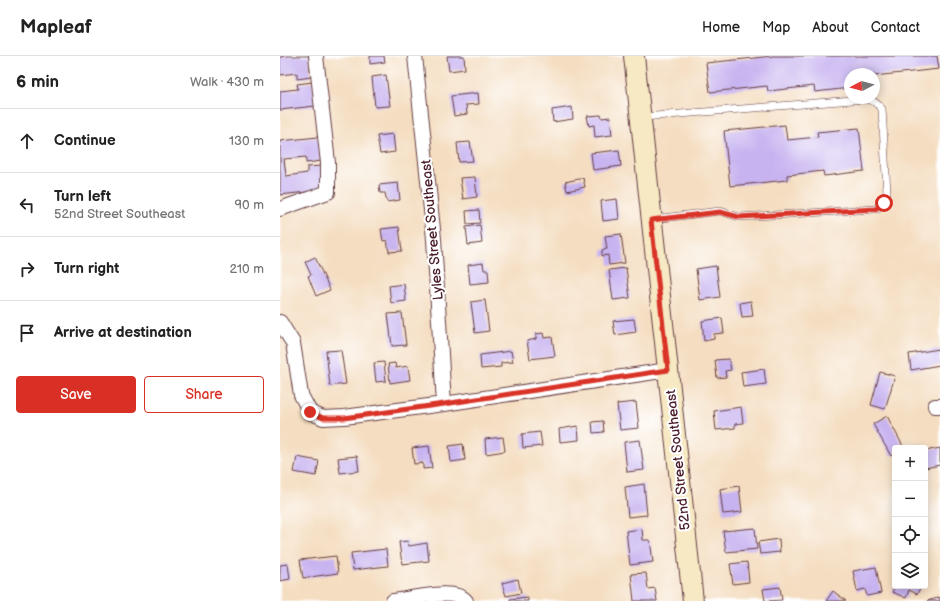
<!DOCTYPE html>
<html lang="en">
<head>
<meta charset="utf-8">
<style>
  :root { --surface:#fff; --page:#f2f2f2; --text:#222; --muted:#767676; --line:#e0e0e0; --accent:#d93025 }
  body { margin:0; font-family:"Balsamiq Sans",sans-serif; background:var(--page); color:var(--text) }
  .controls { position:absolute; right:12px; bottom:12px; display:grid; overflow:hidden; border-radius:4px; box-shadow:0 2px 10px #0003 }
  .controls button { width:36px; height:36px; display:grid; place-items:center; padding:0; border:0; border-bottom:1px solid var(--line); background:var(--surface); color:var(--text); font:20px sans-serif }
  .compass { position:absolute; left:564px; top:12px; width:36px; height:36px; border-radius:50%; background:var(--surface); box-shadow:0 2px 10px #0003; rotate:263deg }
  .stop { position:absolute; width:12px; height:12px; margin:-9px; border:3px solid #d93025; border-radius:50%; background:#fff }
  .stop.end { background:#d93025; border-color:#fff; box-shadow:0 1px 4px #0008 }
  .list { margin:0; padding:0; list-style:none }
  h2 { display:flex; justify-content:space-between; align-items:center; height:52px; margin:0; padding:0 16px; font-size:17px }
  h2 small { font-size:13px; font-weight:400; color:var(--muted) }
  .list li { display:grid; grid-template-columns:26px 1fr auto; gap:12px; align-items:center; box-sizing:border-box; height:64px; padding:0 16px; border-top:1px solid var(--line) }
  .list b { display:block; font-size:15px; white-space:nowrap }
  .list p { margin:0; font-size:13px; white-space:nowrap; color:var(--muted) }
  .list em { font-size:13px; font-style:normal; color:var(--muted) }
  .actions { display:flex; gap:8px; padding:12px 16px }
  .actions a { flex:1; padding:9px 0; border:1px solid var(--accent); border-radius:4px; text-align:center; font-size:14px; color:var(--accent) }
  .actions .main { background:var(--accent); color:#fff }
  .icon { flex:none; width:22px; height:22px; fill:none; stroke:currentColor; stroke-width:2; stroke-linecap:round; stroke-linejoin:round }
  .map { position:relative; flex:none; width:660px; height:545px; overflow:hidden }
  header { display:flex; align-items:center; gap:24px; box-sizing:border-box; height:56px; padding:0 20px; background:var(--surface); border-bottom:1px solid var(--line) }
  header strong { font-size:19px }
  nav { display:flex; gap:22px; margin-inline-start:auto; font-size:14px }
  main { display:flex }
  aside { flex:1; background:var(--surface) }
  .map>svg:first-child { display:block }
</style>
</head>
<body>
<header>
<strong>Mapleaf</strong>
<nav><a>Home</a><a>Map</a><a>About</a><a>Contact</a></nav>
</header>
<main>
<aside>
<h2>6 min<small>Walk · 430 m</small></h2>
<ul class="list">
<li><svg class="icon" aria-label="ahead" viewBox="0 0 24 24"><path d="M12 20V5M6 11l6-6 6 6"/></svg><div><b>Continue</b></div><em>130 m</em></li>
<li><svg class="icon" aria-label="left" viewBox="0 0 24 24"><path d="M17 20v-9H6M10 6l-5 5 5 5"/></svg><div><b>Turn left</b><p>52nd Street Southeast</p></div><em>90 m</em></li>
<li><svg class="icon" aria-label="right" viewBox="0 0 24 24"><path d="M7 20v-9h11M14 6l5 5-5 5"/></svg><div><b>Turn right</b></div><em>210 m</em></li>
<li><svg class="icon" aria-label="arrive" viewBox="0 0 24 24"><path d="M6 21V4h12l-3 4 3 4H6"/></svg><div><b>Arrive at destination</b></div></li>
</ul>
<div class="actions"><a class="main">Save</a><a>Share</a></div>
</aside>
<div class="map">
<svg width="660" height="545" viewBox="0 0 660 545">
  <rect width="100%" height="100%" fill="#fff"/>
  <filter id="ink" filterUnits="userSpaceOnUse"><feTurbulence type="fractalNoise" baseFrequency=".025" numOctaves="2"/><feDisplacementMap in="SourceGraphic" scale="8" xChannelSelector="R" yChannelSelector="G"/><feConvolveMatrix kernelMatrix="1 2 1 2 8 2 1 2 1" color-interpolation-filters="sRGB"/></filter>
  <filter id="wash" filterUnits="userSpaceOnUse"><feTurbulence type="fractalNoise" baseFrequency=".012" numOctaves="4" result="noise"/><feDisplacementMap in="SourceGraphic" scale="16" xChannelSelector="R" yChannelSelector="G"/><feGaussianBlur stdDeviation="0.9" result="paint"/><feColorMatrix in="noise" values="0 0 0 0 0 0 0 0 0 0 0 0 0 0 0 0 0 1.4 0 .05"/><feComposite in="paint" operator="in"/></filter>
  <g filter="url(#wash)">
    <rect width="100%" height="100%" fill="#f4ddc0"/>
    <g id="blocks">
      <!-- building -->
      <g fill="#c7b3f0">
        <path d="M 7,0 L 29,0 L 31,21 L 17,23 L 17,17 L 0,19 L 0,1 Z"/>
        <path d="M 90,0 L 104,0 L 105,6 L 90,8 Z"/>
        <path d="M 167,0 L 184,0 L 185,13 L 169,15 Z"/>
        <path d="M 493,0 L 657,0 L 659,13 L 594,20 L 594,18 L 570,18 L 570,32 L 535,36 L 534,30 L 488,35 L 487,30 L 430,36 L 426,7 Z"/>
        <path d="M 106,19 L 110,50 L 95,51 L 92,21 Z"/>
        <path d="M 33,26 L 35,50 L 0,54 L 0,35 L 18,33 L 17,28 Z"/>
        <path d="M 198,37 L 199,48 L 186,49 L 187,58 L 174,60 L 171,40 Z"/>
        <path d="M 292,51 L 293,63 L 273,66 L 272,54 Z"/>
        <path d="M 321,59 L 322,62 L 330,61 L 332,79 L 315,81 L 314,69 L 309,70 L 307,60 Z"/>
        <path d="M 505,69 L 507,84 L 538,81 L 537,76 L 579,72 L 584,115 L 544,120 L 543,115 L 507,119 L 507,124 L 450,130 L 444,75 Z"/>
        <path d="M 113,78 L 115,96 L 100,98 L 97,80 Z"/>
        <path d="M 38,81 L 41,105 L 26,107 L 26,101 L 4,103 L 6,120 L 27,117 L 27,111 L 41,110 L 44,134 L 0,139 L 0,85 Z"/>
        <path d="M 190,86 L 193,105 L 179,106 L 177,87 Z"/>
        <path d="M 339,94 L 341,110 L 313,114 L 311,97 Z"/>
        <path d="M 195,121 L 197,141 L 183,143 L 180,122 Z"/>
        <path d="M 303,122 L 305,131 L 287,135 L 285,126 Z"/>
        <path d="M 118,127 L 120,144 L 107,146 L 105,137 L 100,137 L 99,129 Z"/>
        <path d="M 337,143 L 339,163 L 323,165 L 321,145 Z"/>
        <path d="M 199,154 L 200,167 L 187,168 L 186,155 Z"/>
        <path d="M 200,169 L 202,187 L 188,189 L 186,171 Z"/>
        <path d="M 119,171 L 122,195 L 109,196 L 107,184 L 103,185 L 101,173 Z"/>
        <path d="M 341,178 L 345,207 L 329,209 L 328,199 L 322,200 L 322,194 L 327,193 L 325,180 Z"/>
        <path d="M 35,201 L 50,234 L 36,240 L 28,220 L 31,219 L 25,206 Z"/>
        <path d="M 203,207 L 204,214 L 208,214 L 209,226 L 190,228 L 188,209 Z"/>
        <path d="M 436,210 L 440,241 L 420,244 L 416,213 Z"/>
        <path d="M 346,212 L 350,242 L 333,244 L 329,214 Z"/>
        <path d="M 124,228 L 126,245 L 111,247 L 109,230 Z"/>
        <path d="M 205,244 L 209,275 L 195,277 L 191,246 Z"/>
        <path d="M 471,245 L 473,260 L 462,261 L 460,247 Z"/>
        <path d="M 122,257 L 126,289 L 112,290 L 108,258 Z"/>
        <path d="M 442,262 L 444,277 L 434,278 L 434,283 L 424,285 L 422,265 Z"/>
        <path d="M 354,263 L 356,276 L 335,279 L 333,265 Z"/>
        <path d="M 263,277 L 264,282 L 272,281 L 275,300 L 250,303 L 247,285 L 256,283 L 256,278 Z"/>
        <path d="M 659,293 L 660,309 L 631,314 L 629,298 Z"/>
        <path d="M 61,294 L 66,328 L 50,330 L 46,295 Z"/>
        <path d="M 231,295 L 233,306 L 221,307 L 221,311 L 201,313 L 200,299 Z"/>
        <path d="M 449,303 L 451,314 L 445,315 L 446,321 L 437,322 L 435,304 Z"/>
        <path d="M 104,306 L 106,325 L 96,326 L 94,307 Z"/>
        <path d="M 115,307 L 116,312 L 128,310 L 130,324 L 110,327 L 108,308 Z"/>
        <path d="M 484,313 L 486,328 L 463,331 L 461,316 Z"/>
        <path d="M 600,316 L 615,320 L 605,353 L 591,349 Z"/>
        <path d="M 356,346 L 359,372 L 340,374 L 337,348 Z"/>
        <path d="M 461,351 L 463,367 L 455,368 L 455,372 L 436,374 L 434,355 Z"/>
        <path d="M 607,360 L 624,392 L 615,392 L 615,397 L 611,400 L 593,368 Z"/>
        <path d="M 323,365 L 324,376 L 313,377 L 312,366 Z"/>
        <path d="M 298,370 L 299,384 L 280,386 L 279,373 Z"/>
        <path d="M 260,376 L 262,390 L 243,392 L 242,378 Z"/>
        <path d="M 223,381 L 225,395 L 206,398 L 205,383 Z"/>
        <path d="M 360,384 L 364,414 L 347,416 L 344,386 Z"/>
        <path d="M 183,388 L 185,404 L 171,406 L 169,390 Z"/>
        <path d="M 149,390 L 152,412 L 143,413 L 143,407 L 134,408 L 132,392 Z"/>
        <path d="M 660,392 L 660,409 L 645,412 L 645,395 Z"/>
        <path d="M 77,400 L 79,415 L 60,417 L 58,402 Z"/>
        <path d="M 17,401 L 39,405 L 36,420 L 14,416 Z"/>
        <path d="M 364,428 L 367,459 L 348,461 L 345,431 Z"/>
        <path d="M 459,430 L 462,456 L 443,458 L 440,433 Z"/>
        <path d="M 475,472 L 477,493 L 446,496 L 443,475 Z"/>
        <path d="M 362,473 L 363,484 L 370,484 L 373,506 L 350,509 L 346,475 Z"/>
        <path d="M 499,483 L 500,496 L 480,498 L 478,486 Z"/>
        <path d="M 128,485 L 129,490 L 147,487 L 149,505 L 122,508 L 119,486 Z"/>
        <path d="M 106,493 L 108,510 L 73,514 L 71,497 Z"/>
        <path d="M 56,500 L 58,517 L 23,522 L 20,504 Z"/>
        <path d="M 467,506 L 469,526 L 453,528 L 450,508 Z"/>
        <path d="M 8,508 L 10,523 L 0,525 L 0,509 Z"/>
        <path d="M 596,511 L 601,537 L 587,540 L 585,533 L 577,535 L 573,515 Z"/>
        <path d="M 366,517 L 368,533 L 375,532 L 377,545 L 354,545 L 351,518 Z"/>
        <path d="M 238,523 L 241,537 L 226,540 L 222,527 Z"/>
        <path d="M 615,530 L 641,530 L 637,538 L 629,534 L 626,542 L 612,536 Z"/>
        <path d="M 500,531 L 502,544 L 485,545 L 483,533 Z"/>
        <path d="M 553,535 L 566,545 L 546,545 Z"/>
        <path d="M 248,541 L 248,545 L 230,545 L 230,543 Z"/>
        <path d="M 660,541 L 660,545 L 647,545 Z"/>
      </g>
    </g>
  </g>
  <g filter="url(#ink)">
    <use href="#blocks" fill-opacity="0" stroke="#643c41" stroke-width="1"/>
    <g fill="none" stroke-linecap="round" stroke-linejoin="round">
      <!-- lane casing -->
      <g stroke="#643c41" stroke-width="8">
        <path id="lane" d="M 363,61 L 585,43 C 593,44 597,47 602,53 L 607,136 C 606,145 603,150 595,153 L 459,161 L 440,155 L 374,163"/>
      </g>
      <!-- street casing -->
      <g stroke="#643c41" stroke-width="16">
        <g id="street">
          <path d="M 135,0 L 154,183 L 164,348"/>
          <path d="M 0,153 L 48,136 L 48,107 L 36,0"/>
          <path d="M 0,266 L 13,287 L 21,339 L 30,356 L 43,362 L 64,361 L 164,348 L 388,314"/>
          <path d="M 655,350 L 660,350"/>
          <path d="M 113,545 C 129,543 175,531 186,545"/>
        </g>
      </g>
      <!-- secondary casing -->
      <g stroke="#643c41" stroke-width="22">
        <path id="secondary" d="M 354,0 L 413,545"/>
      </g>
      <!-- lane -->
      <use href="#lane" stroke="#fff" stroke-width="7"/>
      <!-- street -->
      <use href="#street" stroke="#fff" stroke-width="14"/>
      <!-- secondary -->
      <use href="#secondary" stroke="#f6e9c3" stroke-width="20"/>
    </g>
  </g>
  <g fill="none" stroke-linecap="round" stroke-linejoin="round" filter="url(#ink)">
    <!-- route -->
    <path stroke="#d93025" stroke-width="5" d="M 30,356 L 43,362 L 64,362 L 164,348 L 388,314 L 371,164 L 440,156 L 459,161 L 595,153 L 599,151 L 604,147"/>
  </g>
  <g text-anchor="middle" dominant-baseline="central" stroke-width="4" stroke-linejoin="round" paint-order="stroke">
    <!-- street labels -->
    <g font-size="14" fill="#4a1f2b" stroke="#fff">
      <text transform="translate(152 174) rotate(-95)">Lyles Street Southeast</text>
      <text transform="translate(398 404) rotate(-96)">52nd Street Southeast</text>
    </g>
  </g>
</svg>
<div class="controls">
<button>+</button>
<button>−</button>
<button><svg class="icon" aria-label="locate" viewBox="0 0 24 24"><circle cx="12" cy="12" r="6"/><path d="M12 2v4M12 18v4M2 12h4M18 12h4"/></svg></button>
<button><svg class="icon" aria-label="layers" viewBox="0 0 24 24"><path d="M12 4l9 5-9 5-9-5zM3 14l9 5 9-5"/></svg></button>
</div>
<svg class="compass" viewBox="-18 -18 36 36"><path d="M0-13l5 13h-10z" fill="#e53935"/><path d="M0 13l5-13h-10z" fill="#767676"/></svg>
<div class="stop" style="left:604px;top:147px"></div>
<div class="stop end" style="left:30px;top:356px"></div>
</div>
</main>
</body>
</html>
